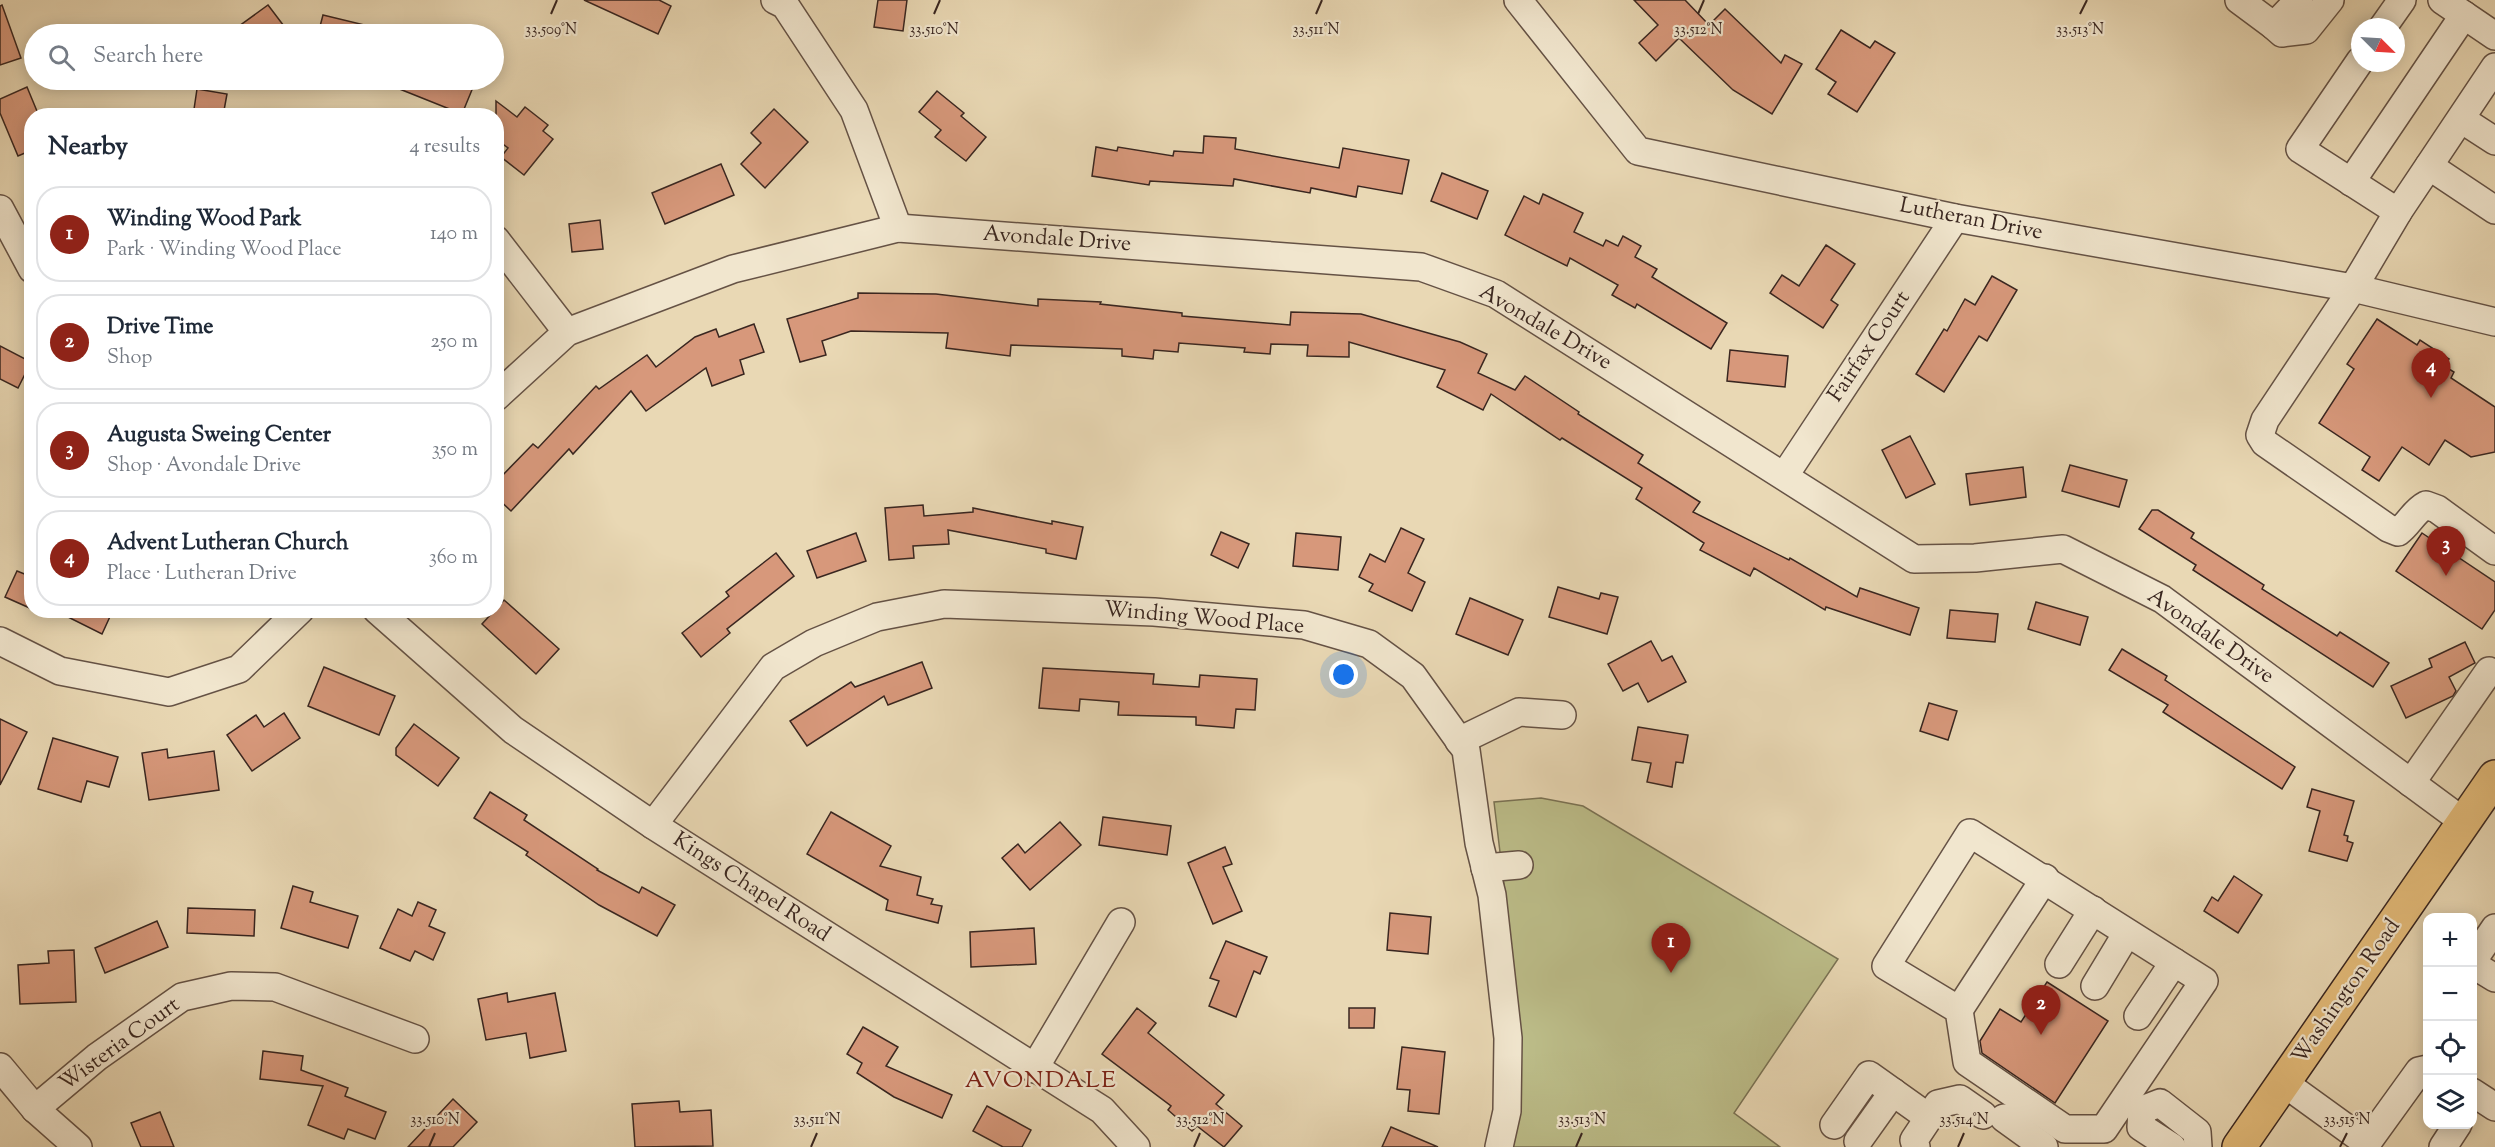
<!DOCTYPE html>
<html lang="en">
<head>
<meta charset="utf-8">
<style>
  :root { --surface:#fff; --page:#f2f2f3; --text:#1f2937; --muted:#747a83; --line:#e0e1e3; --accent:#8f2418 }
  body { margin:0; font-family:"Sorts Mill Goudy",serif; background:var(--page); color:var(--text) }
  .controls { position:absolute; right:18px; bottom:18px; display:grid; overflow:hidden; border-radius:12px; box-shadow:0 3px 15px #0003 }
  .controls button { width:54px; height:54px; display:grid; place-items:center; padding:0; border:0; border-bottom:2px solid var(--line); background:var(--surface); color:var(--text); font:30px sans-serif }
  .compass { position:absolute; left:2351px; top:18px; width:54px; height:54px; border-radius:50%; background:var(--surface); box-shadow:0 3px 15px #0003; rotate:114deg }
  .you { position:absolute; left:1344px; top:675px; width:21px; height:21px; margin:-15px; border:4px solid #fff; border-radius:50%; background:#1a73e8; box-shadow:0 0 0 9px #1a73e833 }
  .badge { display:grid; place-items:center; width:39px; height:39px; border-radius:50%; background:var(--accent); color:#fff; font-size:20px; font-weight:700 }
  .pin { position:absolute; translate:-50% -50px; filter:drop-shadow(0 2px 3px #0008) }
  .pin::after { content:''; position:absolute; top:32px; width:21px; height:18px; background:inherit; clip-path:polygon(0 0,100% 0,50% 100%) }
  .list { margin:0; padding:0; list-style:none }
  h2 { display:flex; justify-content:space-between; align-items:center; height:78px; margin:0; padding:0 24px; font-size:26px }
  h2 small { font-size:20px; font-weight:400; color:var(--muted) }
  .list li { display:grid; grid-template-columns:39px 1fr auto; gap:18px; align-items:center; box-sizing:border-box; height:96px; margin:0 12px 12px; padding:0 12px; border:2px solid var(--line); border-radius:24px }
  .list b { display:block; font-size:22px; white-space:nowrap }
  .list p { margin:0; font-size:20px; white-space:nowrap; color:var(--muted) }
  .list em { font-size:20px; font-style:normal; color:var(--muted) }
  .icon { flex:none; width:33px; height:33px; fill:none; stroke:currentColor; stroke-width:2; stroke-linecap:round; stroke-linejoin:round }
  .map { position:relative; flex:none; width:2495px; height:1147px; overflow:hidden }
  .search { position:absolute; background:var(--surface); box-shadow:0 3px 15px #0003; left:24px; top:24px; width:480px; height:66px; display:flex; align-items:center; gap:15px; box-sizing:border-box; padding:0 21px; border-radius:33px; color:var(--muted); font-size:22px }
  .panel { position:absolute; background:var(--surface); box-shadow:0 3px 15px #0003; left:24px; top:108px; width:480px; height:510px; border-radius:24px }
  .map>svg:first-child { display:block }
</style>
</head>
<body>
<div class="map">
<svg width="2495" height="1147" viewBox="0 0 2495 1147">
  <rect width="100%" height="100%" fill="#e9d8b4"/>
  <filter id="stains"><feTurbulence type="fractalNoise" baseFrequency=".00333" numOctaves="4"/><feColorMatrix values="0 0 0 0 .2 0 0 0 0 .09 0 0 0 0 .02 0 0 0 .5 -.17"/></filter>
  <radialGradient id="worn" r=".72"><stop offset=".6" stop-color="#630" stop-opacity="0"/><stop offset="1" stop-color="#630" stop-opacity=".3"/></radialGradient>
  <!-- green -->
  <path fill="#bcbd89" stroke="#7a7254" stroke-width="1.5" d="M 1541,798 L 1583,806 L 1838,959 L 1734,1113 L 1780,1147 L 1507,1147 L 1520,1059 L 1516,986 L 1494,802 Z"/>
  <!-- building -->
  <g fill="#d7987b" stroke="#392620" stroke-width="1.5">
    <path d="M 584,0 L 659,0 L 671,6 L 658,34 Z"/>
    <path d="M 878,0 L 907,0 L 903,31 L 874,27 Z"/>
    <path d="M 1634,0 L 1685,0 L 1709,25 L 1725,9 L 1781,63 L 1785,55 L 1802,64 L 1772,114 L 1733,90 L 1679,38 L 1656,61 L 1639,43 L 1658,25 Z"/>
    <path d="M 2,5 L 21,58 L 0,65 L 0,6 Z"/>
    <path d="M 268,5 L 290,34 L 228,34 Z"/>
    <path d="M 323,15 L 377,28 L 377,34 L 318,34 Z"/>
    <path d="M 1841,30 L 1870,48 L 1875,41 L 1895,53 L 1857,112 L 1828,94 L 1836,82 L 1816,69 Z"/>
    <path d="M 377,80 L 476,80 L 462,114 Z"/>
    <path d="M 27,87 L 39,116 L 32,116 L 32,150 L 18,156 L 0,113 L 0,99 Z"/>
    <path d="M 197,89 L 227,94 L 223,116 L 193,116 Z"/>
    <path d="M 937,91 L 964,113 L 961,116 L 986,137 L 966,161 L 935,137 L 941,130 L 919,112 Z"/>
    <path d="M 496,101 L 517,117 L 525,107 L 548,125 L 543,131 L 553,139 L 524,175 L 501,157 L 508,148 L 496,139 Z"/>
    <path d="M 774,109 L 808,142 L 765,188 L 741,164 L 761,143 L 751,133 Z"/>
    <path d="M 1204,136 L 1236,138 L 1235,149 L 1339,168 L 1343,148 L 1409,160 L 1402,194 L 1358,186 L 1356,197 L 1311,188 L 1310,193 L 1234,179 L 1233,186 L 1150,181 L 1149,185 L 1092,176 L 1096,147 L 1117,151 L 1118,147 L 1173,156 L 1174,151 L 1203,153 Z"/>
    <path d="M 721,164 L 734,195 L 665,224 L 652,193 Z"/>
    <path d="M 1442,173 L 1488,191 L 1477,219 L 1431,201 Z"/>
    <path d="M 1543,194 L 1583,213 L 1574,232 L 1603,246 L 1606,240 L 1618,246 L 1623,236 L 1641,246 L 1635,257 L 1657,269 L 1652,277 L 1727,323 L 1711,349 L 1637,304 L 1635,308 L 1612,295 L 1618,285 L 1570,258 L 1567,266 L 1505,235 L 1524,196 L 1539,204 Z"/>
    <path d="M 600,220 L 603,249 L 572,252 L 569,224 Z"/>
    <path d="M 1826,245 L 1855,264 L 1831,300 L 1838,305 L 1823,328 L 1770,293 L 1782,275 L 1799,286 Z"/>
    <path d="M 1992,276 L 2017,290 L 1987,341 L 1979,336 L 1944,392 L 1916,374 L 1944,329 L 1947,331 L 1965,299 L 1975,305 Z"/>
    <path d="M 858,293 L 936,294 L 1038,306 L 1038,299 L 1101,302 L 1100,304 L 1182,313 L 1182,316 L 1290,325 L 1291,312 L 1361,314 L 1460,342 L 1487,354 L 1478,373 L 1515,390 L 1525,376 L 1579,412 L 1578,414 L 1643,455 L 1638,463 L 1700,502 L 1693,512 L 1789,560 L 1790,558 L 1857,597 L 1860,588 L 1919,608 L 1910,635 L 1826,607 L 1825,610 L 1754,568 L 1750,576 L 1700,550 L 1704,543 L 1636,499 L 1642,488 L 1562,438 L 1560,440 L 1491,394 L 1483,410 L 1437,387 L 1445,370 L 1349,342 L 1349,357 L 1307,356 L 1308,345 L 1271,344 L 1270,354 L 1244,352 L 1245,348 L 1179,343 L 1178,352 L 1154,350 L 1153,359 L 1122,356 L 1122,349 L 1011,345 L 1010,356 L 946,348 L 948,333 L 851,331 L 822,341 L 826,355 L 800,362 L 787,319 L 858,298 Z"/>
    <path d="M 2377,319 L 2417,345 L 2420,340 L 2449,359 L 2444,366 L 2454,372 L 2451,378 L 2495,407 L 2495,452 L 2471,457 L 2445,440 L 2429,465 L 2402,447 L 2379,481 L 2362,470 L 2370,457 L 2319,423 L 2354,369 L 2347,364 Z"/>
    <path d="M 754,324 L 764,352 L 740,360 L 744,374 L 712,386 L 706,368 L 646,411 L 631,391 L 573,454 L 569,449 L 511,511 L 496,497 L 496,482 L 533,444 L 538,448 L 596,386 L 599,389 L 647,355 L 656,367 L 695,337 L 716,329 L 719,337 Z"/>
    <path d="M 0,346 L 31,362 L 18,388 L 0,379 Z"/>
    <path d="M 1730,350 L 1788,356 L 1785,387 L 1727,381 Z"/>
    <path d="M 1910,436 L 1935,484 L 1906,498 L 1882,450 Z"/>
    <path d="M 2070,465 L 2127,480 L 2119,507 L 2062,491 Z"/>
    <path d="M 2023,467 L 2026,497 L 1970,505 L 1966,474 Z"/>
    <path d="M 923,505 L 924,516 L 973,512 L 973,508 L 1052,524 L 1052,521 L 1083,527 L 1076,559 L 1046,553 L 1046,549 L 948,530 L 949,544 L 913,546 L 914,558 L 889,560 L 885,508 Z"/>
    <path d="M 2152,510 L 2158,510 L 2194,533 L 2191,538 L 2264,585 L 2262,589 L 2337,636 L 2340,632 L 2389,663 L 2373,687 L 2193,570 L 2196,565 L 2139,529 Z"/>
    <path d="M 1401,528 L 1424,539 L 1408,573 L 1425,582 L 1412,611 L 1369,591 L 1373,584 L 1359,577 L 1370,554 L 1385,562 Z"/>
    <path d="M 1221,532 L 1249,544 L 1238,568 L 1211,555 Z"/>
    <path d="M 856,533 L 866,561 L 817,578 L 807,551 Z"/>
    <path d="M 1296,533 L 1341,537 L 1338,570 L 1293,566 Z"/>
    <path d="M 2422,533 L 2495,582 L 2495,610 L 2482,629 L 2396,571 Z"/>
    <path d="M 776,553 L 794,576 L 727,629 L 730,633 L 701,657 L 682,633 L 729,596 L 726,592 Z"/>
    <path d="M 17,571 L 32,577 L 32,609 L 5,597 Z"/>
    <path d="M 1558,587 L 1599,599 L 1601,593 L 1618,597 L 1607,634 L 1549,617 Z"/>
    <path d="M 1470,598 L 1523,620 L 1508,655 L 1456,634 Z"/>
    <path d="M 504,600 L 559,649 L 536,674 L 482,624 Z"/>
    <path d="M 2036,602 L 2088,617 L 2080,645 L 2028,629 Z"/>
    <path d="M 54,610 L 113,610 L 102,634 Z"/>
    <path d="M 1950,610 L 1998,614 L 1995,642 L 1947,638 Z"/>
    <path d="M 1651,641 L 1662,661 L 1672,656 L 1686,682 L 1648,702 L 1638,683 L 1623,691 L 1608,664 Z"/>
    <path d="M 2465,642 L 2475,663 L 2449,677 L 2456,691 L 2453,696 L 2406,718 L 2391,686 L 2432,667 L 2429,659 Z"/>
    <path d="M 2122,649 L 2167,676 L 2165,680 L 2295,767 L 2282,789 L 2163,712 L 2168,705 L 2109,670 Z"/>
    <path d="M 922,662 L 932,688 L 888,705 L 884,696 L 807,746 L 790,721 L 851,682 L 855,687 Z"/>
    <path d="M 324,667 L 395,696 L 379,735 L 308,706 Z"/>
    <path d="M 1043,668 L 1154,674 L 1153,684 L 1199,687 L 1200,675 L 1257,679 L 1255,710 L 1236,709 L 1234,728 L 1196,725 L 1196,717 L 1118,715 L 1119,702 L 1080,699 L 1079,711 L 1039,708 Z"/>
    <path d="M 1929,703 L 1957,711 L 1948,740 L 1920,731 Z"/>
    <path d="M 284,713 L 300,738 L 252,771 L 227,735 L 256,715 L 264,727 Z"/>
    <path d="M 0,719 L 27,732 L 0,785 Z"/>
    <path d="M 414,724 L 459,758 L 438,786 L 396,755 L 396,748 Z"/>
    <path d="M 1638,727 L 1688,735 L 1683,763 L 1676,762 L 1672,787 L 1647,782 L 1651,763 L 1632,760 Z"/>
    <path d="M 53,738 L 118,757 L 109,787 L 87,781 L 81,802 L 38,789 Z"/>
    <path d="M 167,749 L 168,758 L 214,751 L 219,790 L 149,800 L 142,753 Z"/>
    <path d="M 2312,789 L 2354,801 L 2344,835 L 2348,836 L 2347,841 L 2353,843 L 2347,861 L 2309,851 L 2320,811 L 2307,807 Z"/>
    <path d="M 490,792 L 527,815 L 524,820 L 598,869 L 597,870 L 639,893 L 642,887 L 675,905 L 657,936 L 599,905 L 526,855 L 528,852 L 474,818 Z"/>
    <path d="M 831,812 L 891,846 L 880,866 L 921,877 L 917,895 L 933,899 L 931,904 L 942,906 L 938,923 L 886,910 L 888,900 L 807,854 Z"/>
    <path d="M 1103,817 L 1171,826 L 1167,855 L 1099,845 Z"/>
    <path d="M 1060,822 L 1081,845 L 1030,890 L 1002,858 L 1018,844 L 1025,853 Z"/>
    <path d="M 1225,847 L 1232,864 L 1223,867 L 1242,911 L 1213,924 L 1188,863 Z"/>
    <path d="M 2234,876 L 2262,895 L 2238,933 L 2204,911 L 2212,897 L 2218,901 Z"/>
    <path d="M 293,886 L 313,892 L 310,902 L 358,916 L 348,948 L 281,928 Z"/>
    <path d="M 418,902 L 436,910 L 429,926 L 445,933 L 433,960 L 415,951 L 410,961 L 380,948 L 398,909 L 412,916 Z"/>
    <path d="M 188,908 L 255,910 L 254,936 L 187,933 Z"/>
    <path d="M 1390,913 L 1431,917 L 1428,954 L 1387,950 Z"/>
    <path d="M 157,921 L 168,947 L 105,973 L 95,948 Z"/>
    <path d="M 1034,928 L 1036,964 L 971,967 L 970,932 Z"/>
    <path d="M 1226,941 L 1267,957 L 1260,974 L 1254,971 L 1236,1017 L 1209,1006 L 1219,981 L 1210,978 Z"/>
    <path d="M 74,950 L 76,1002 L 20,1004 L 18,965 L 49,963 L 48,951 Z"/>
    <path d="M 2047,982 L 2108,1021 L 2055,1103 L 1982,1053 L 1980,1041 L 2000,1009 L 2021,1022 Z"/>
    <path d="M 507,993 L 508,1002 L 555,993 L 566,1051 L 530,1058 L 526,1033 L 486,1040 L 478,999 Z"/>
    <path d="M 1137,1008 L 1156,1023 L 1148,1033 L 1224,1095 L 1216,1104 L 1242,1126 L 1224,1147 L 1197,1126 L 1192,1131 L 1168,1110 L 1171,1106 L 1102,1054 Z"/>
    <path d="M 1349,1008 L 1375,1008 L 1374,1028 L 1349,1028 Z"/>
    <path d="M 863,1027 L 898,1047 L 886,1066 L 952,1095 L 942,1118 L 894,1097 L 857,1073 L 862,1063 L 847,1054 Z"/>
    <path d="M 1402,1047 L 1445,1052 L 1439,1114 L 1408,1111 L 1410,1090 L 1397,1089 Z"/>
    <path d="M 263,1051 L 303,1056 L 301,1070 L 348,1088 L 345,1096 L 386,1112 L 375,1139 L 348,1129 L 344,1139 L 308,1125 L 323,1086 L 260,1079 Z"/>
    <path d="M 453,1099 L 477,1122 L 453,1147 L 408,1147 Z"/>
    <path d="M 679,1101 L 680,1112 L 711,1110 L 713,1146 L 635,1147 L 632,1104 Z"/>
    <path d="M 987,1106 L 1031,1130 L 1022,1147 L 1003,1147 L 973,1131 Z"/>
    <path d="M 160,1112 L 174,1147 L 141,1147 L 131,1123 Z"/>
    <path d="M 1391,1127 L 1438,1147 L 1382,1147 Z"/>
  </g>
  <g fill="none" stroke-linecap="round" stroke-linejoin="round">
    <!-- minor casing -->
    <g stroke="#655245" stroke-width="30">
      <g id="minor">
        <path d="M 775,0 L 785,5 L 854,110 L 898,228"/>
        <path d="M 1518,0 L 1638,151 L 1955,218 L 2353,288 L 2495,322"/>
        <path d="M 2239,0 L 2274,26 L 2299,0"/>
        <path d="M 2442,0 L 2495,36"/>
        <path d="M 2274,26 L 2282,33 L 2306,30 L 2330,0"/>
        <path d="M 2383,27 L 2402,0"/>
        <path d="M 2360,61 L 2300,149 L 2398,212 L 2495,67"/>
        <path d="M 2461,119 L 2495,141"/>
        <path d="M 2429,166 L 2495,210"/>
        <path d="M 2351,182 L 2464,15"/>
        <path d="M 0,209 L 32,269"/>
        <path d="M 2398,212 L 2353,288 L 2265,420 L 2260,435 L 2265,443 L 2388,528 L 2398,532 C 2409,524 2414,511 2426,505 L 2437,509 L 2495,551"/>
        <path d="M 496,240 L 567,332"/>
        <path d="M 496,397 L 567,332 L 733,269 L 898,228 L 1421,267 L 1496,294 L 1914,559 L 1975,558 L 2063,549 L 2162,599 L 2464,822"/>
        <path d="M 1785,475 L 1955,218"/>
        <path d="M 377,610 L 513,730 L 653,825 L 1102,1110 L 1136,1147"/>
        <path d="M 0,641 L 60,671 L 169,692 L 239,669 L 300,610"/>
        <path d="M 1459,741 L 1519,712 L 1562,715"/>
        <path d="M 2411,783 L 2489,671"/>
        <path d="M 653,825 L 773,667 L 814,643 L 877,617 L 944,604 L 1154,612 L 1304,625 L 1369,644 L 1413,676 L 1466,750 L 1479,843 L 1492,895 L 1508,1038 L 1507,1111 L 1499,1147"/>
        <path d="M 1970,833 L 2204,981 L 2104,1129 L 2065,1129 L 1967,1062 L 1959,1010 L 1886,966 Z"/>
        <path d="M 1485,868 L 1519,865"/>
        <path d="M 2495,928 L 2476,956 L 2477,967 L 2495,978"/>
        <path d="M 2059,964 L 2093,910"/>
        <path d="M 2095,986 L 2127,933"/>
        <path d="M 1959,1010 L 2045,878"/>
        <path d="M 2138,1016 L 2174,962"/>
        <path d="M 0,1067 L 35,1109 L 78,1147"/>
        <path d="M 1034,1069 L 1121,922"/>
        <path d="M 2284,1083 L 2367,1143 L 2419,1071 L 2428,1069"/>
        <path d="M 2472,1092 L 2495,1107"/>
        <path d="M 35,1109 L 97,1057 L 182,997 L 231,986 L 275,987 L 415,1039"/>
        <path d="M 2142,1110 L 2160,1103 L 2197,1132 L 2198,1147"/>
        <path d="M 2142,1110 L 2141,1127 L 2172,1147"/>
        <path d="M 2004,1118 L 2044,1147"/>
        <path d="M 1834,1125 L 1869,1075 L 1928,1117"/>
        <path d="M 1858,1141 L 1893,1092"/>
        <path d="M 1916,1147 L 1914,1140 L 1938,1104 L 1960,1099 L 1983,1115"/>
        <path d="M 2443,1147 L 2458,1124"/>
      </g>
    </g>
    <!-- major casing -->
    <g stroke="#392620" stroke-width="36">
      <path id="major" d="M 2239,1147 L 2495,777"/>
    </g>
    <!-- minor -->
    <use href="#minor" stroke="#f1e6ce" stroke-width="27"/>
    <!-- major -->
    <use href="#major" stroke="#e4bc7a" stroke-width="33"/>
  </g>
  <!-- ticks -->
  <path fill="none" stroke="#392620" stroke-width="2" d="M 551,14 L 557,0M 934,14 L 940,0M 1316,14 L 1322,0M 1698,14 L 1704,0M 2080,14 L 2087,0M 429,1147 L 435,1133M 811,1147 L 817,1133M 1194,1147 L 1200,1133M 1576,1147 L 1582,1133M 1958,1147 L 1964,1133M 2340,1147 L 2347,1133"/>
  <g text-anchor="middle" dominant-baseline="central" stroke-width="4.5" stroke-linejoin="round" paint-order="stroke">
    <!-- street labels -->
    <g font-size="22" fill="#392620" stroke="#f1e6ce">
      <text transform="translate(1971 220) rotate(11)">Lutheran Drive</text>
      <text transform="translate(1057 240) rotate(4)">Avondale Drive</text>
      <text transform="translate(1545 328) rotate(30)">Avondale Drive</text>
      <text transform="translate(1870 347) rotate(-56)">Fairfax Court</text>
      <text transform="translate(1204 619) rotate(5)">Winding Wood Place</text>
      <text transform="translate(2210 637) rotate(35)">Avondale Drive</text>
      <text transform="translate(751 888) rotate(33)">Kings Chapel Road</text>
      <text transform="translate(2347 992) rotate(-55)">Washington Road</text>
      <text transform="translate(120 1045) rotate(-36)">Wisteria Court</text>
    </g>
    <!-- neighbourhood labels -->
    <g font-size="24" letter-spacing="1.5" fill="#7a1f14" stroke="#f1e6ce">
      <text x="1041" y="1081">AVONDALE</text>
    </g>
  </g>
  <g font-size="15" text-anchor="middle" fill="#392620" stroke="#f1e6ce" stroke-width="4.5" stroke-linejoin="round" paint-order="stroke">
    <text x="934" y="34">33.510°N</text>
    <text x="1316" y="34">33.511°N</text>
    <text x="1698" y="34">33.512°N</text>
    <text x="551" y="34">33.509°N</text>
    <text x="2080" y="34">33.513°N</text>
    <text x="435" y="1124">33.510°N</text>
    <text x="817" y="1124">33.511°N</text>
    <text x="1200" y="1124">33.512°N</text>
    <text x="1582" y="1124">33.513°N</text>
    <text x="1964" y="1124">33.514°N</text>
    <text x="2347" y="1124">33.515°N</text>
  </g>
  <rect width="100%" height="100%" filter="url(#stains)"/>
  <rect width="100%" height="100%" fill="url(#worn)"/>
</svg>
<div class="controls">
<button>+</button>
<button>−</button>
<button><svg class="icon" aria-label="locate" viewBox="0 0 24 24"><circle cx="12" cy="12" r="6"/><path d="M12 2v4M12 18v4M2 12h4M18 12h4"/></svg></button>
<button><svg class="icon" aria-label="layers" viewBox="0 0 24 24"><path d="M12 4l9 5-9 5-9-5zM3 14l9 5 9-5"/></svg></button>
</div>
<svg class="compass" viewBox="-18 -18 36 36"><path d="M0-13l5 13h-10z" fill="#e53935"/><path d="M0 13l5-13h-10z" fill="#747a83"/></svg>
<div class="you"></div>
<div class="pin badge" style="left:1671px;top:973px">1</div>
<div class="pin badge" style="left:2041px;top:1035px">2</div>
<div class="pin badge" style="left:2446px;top:576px">3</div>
<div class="pin badge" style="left:2431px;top:398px">4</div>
<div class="search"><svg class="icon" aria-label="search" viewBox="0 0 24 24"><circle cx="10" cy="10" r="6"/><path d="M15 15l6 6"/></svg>Search here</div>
<section class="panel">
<h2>Nearby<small>4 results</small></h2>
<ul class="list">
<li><span class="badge">1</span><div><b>Winding Wood Park</b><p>Park · Winding Wood Place</p></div><em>140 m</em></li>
<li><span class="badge">2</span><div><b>Drive Time</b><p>Shop</p></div><em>250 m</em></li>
<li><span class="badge">3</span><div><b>Augusta Sweing Center</b><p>Shop · Avondale Drive</p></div><em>350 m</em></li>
<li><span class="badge">4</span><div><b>Advent Lutheran Church</b><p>Place · Lutheran Drive</p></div><em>360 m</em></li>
</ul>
</section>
</div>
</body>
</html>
